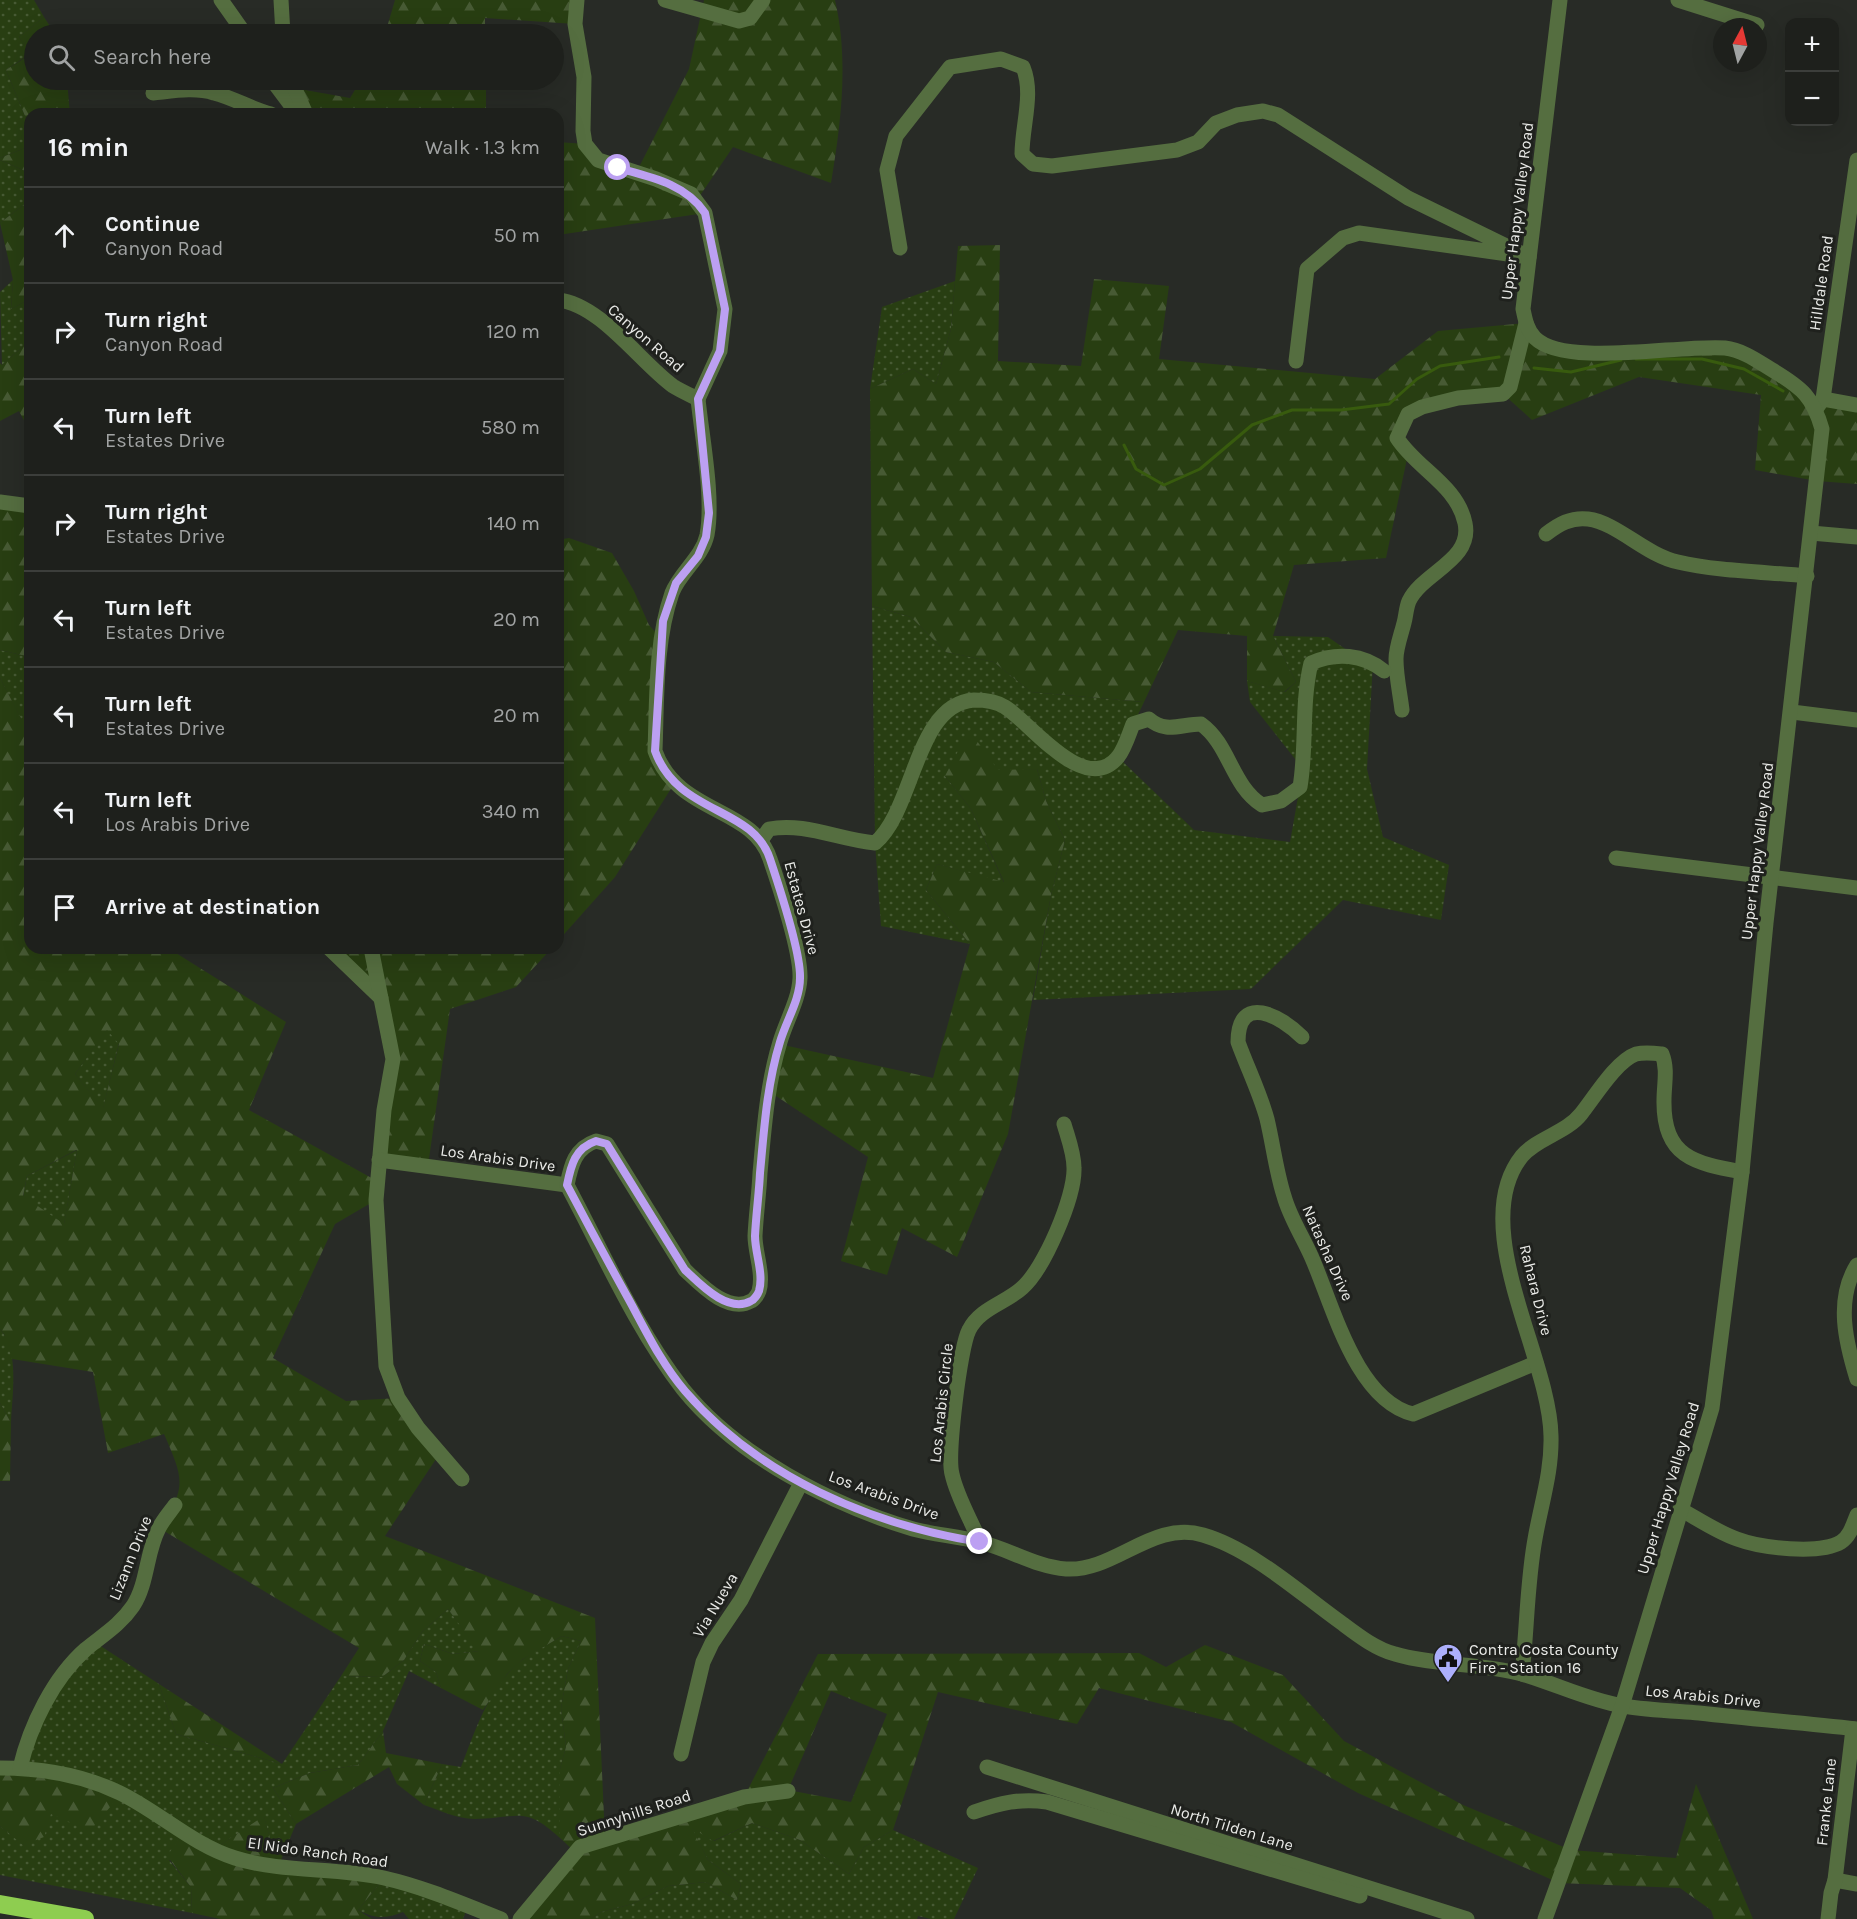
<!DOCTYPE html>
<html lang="en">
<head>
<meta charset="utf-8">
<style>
  :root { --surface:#1e201c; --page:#262825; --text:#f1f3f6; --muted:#a1a3a3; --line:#3c3e3b }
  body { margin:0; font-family:Karla,sans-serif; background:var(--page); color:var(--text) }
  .controls { position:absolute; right:18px; top:18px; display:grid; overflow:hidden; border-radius:12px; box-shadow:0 6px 24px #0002 }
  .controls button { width:54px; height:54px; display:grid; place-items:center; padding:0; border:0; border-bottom:2px solid var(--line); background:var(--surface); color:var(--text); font:30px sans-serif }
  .compass { position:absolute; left:1713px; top:18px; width:54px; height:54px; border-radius:50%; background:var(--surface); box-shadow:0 6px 24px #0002; rotate:7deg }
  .stop { position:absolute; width:18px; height:18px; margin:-14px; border:4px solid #bca0f2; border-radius:50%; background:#fff }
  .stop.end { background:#bca0f2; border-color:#fff; box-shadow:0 2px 6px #0008 }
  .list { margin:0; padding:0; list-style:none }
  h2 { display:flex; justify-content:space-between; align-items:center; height:78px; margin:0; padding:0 24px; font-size:26px }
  h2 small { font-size:20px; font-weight:400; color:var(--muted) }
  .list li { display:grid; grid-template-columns:39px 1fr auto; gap:18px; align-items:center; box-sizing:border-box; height:96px; padding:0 24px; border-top:2px solid var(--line) }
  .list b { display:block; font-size:22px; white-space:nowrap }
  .list p { margin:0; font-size:20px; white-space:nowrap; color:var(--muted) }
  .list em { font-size:20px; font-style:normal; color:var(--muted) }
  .icon { flex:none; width:33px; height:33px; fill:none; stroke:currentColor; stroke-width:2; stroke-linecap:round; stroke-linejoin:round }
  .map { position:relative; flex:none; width:1857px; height:1919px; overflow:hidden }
  .search { position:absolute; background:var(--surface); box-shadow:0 6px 24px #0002; left:24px; top:24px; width:540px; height:66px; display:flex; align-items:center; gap:15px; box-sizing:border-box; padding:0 21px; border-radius:33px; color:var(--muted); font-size:22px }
  .panel { position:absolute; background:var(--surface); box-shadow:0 6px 24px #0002; left:24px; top:108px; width:540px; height:846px; border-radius:18px }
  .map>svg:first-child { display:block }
</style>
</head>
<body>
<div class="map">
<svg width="1857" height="1919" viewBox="0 0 1857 1919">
  <defs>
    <pattern id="grass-dots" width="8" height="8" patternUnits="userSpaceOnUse" patternTransform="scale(1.5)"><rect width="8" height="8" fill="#283e12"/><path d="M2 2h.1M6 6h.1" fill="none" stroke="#475a34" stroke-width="1.8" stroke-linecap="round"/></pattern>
    <pattern id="forest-firs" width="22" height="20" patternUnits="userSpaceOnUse" patternTransform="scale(1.5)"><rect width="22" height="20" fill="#283e12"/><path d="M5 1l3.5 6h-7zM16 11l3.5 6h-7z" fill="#475a34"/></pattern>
  </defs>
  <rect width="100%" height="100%" fill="#282b26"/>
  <!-- grass -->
  <g fill="url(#grass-dots)">
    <path d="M 0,0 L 34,0 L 44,17 L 19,37 L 31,53 L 6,70 L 30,128 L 30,146 L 0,158 Z"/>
    <path d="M 0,160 L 30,173 L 30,200 L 0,223 Z"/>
    <path d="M 13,280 L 11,309 L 30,299 L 30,340 L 2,365 L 0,292 Z"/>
    <path d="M 955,281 L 951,329 L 936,384 L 913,369 L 870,389 L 882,307 Z"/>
    <path d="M 872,606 L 911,617 L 946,652 L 994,662 L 1031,692 L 1144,702 L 1118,757 L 1194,830 L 1290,842 L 1303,769 L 1250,702 L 1247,681 L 1285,692 L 1296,682 L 1273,636 L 1328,637 L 1357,657 L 1373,662 L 1367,769 L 1383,837 L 1449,865 L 1441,920 L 1343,900 L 1251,989 L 1033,1000 L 1051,895 L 1065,840 L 1046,801 L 1037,769 L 945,776 L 971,809 L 1004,883 L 937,864 L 926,890 L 970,944 L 881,926 L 875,843 Z"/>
    <path d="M 0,650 L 30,657 L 30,715 L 24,725 L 0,678 Z"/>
    <path d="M 107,1029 L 119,1043 L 103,1109 L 75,1074 Z"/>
    <path d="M 77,1150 L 64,1225 L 23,1197 L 27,1176 Z"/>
    <path d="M 0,1329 C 20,1352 12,1395 11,1423 L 0,1403 Z"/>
    <path d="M 448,1609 L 480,1651 L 453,1654 L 424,1644 L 420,1661 L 436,1672 L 441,1688 L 409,1671 L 383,1731 L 358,1765 L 310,1773 L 273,1788 L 296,1824 L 278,1867 L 264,1817 L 214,1849 L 169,1860 L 191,1887 L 192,1913 L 0,1875 L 0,1826 L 24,1845 L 20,1768 L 61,1677 L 96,1643 L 159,1684 L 176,1734 L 282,1764 L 341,1676 L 382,1677 L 404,1660 L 422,1632 Z"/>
    <path d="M 562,1636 L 581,1641 L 568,1669 L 561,1708 L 566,1747 L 560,1769 L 560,1838 C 523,1804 518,1819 474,1819 C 458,1819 439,1810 424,1805 L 442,1764 L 461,1767 C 476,1729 489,1686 522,1660 C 534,1651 549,1644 562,1636 Z"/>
    <path d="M 752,1823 L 800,1840 L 849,1874 L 864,1847 L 893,1830 L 978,1868 L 954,1919 L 931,1919 L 918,1916 L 917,1919 L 591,1919 L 601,1912 L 632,1904 L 668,1886 L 706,1882 L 737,1900 L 741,1884 L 708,1860 L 691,1827 L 714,1841 Z"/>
    <path d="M 384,1878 L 468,1906 L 463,1919 L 409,1919 L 403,1912 C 385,1919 375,1919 358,1910 Z"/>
  </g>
  <!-- forest -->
  <g fill="url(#forest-firs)" fill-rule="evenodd">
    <path d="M 395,0 L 569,0 L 576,1 L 575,24 L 485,18 L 485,34 L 385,34 Z"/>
    <path d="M 704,0 L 835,0 C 849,60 841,123 831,183 L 733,147 L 697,200 L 705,213 L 558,235 L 558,142 L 585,144 L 636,173 L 689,69 Z"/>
    <path d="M 44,17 L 55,34 L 34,34 L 34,80 L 67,80 L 70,114 L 30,114 L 30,128 L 6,70 L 31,54 L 19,37 Z"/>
    <path d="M 361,80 L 486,80 L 486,114 L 306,114 L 294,88 L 350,98 Z"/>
    <path d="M 30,146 L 30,173 L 0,160 L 0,158 Z"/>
    <path d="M 30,200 L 30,299 L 11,309 L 13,280 L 0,223 Z"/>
    <path d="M 1000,245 L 998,361 L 1081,366 L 1094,279 L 1169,286 L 1159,359 L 1375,379 L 1438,331 L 1526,323 L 1555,348 L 1726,349 L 1822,399 L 1857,405 L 1857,484 L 1817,481 L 1755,470 L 1761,395 L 1639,377 L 1532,420 L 1503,394 L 1422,407 L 1400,430 L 1408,454 L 1386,558 L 1294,565 L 1273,636 L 1296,682 L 1284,692 L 1247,681 L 1247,636 L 1178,630 L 1144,702 L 1031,692 L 994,662 L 946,652 L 911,617 L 872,606 L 870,389 L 913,369 L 936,384 L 951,329 L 958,246 Z"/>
    <path d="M 30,340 L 30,432 L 19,411 L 0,421 L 0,363 L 2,365 Z"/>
    <path d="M 0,502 L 30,506 L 30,657 L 0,650 Z"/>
    <path d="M 569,538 L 612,553 L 634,591 L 649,625 L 663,640 L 655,751 L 674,784 L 615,877 L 558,941 L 558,540 Z"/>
    <path d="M 0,678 L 24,724 L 30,715 L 30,948 L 168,948 L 286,1022 L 249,1110 L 377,1181 L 376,1200 L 335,1224 L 273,1358 L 346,1401 L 398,1398 L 440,1453 L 385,1536 L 595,1618 L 605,1838 L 744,1797 L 818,1654 L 1139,1653 L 1166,1667 L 1205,1645 L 1283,1675 L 1344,1741 L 1463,1805 L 1571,1850 L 1676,1858 L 1696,1784 L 1753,1919 L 1714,1919 L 1711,1910 L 1680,1888 L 1559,1883 L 1358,1793 L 1231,1722 L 1099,1688 L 1077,1724 L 938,1692 L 893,1830 L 864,1847 L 849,1874 L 800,1840 L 752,1823 L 713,1841 L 692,1828 L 708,1860 L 741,1884 L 737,1900 L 706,1882 L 668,1886 L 632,1904 L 601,1912 L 591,1919 L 520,1919 L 575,1852 L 560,1838 L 560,1769 L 566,1747 L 561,1708 L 568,1669 L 581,1641 L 562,1636 L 523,1659 L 507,1674 L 483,1710 L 441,1688 L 436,1672 L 420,1661 L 424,1644 L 453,1654 L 479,1651 L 448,1609 L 422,1632 L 404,1660 L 382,1677 L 341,1676 L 359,1648 L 159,1528 C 188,1487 183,1478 164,1434 L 108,1453 L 93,1372 L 12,1359 L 4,1334 L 0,1329 ZM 107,1030 L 119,1044 L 103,1108 L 75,1074 ZM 76,1150 L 77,1150 L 64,1224 L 23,1196 L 27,1176 ZM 831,1691 L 887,1714 L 851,1802 L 788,1790 Z"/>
    <path d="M 969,730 L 998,770 L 1037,769 L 1046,801 L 1065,840 L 1051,895 L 1008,1134 L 957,1257 L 902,1228 L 887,1275 L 841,1261 L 868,1157 L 770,1092 L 779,1044 L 933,1078 L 970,944 L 926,890 L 937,864 L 1004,882 L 971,809 L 945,776 Z"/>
    <path d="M 323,948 L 552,948 L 516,987 L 450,1009 L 428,1166 L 379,1160 L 393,1059 L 381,998 Z"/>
    <path d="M 0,1403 L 11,1423 L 10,1481 L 0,1481 Z"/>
    <path d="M 159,1684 L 282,1764 L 176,1734 Z"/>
    <path d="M 383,1731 L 386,1753 L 442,1764 L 424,1805 L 397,1784 L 389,1767 L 296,1824 L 273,1788 L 310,1773 L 358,1765 Z"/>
    <path d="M 0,1768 L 121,1794 L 90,1831 L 51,1814 L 44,1837 L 23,1845 L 0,1826 Z"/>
    <path d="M 264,1816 L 278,1867 L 384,1878 L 358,1910 L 372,1919 L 220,1919 L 192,1913 L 191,1887 L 167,1856 L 184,1832 L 214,1849 Z"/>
  </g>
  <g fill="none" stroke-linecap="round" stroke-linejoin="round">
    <!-- stream -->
    <g stroke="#385b0e" stroke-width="3">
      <path d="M 1636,359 L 1702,359 L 1744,369 L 1783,391"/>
      <path d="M 1534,368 L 1571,372 L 1621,360"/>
      <path d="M 1124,445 L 1136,469 L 1164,485 L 1200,469 L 1252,425 L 1292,410 L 1341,410 L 1389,404 L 1417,379 L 1440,366 L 1499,357"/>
    </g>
    <!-- minor -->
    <g stroke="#556e40" stroke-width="15">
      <path d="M 221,0 L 245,34"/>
      <path d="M 281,0 L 283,34"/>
      <path d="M 577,0 L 575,24 L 584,77 L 583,131 L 585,144 L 598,160 L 656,179 L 691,194 L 705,213 L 725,309 L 720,351 L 698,399"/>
      <path d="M 665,0 L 739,21 L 750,18 L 763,0"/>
      <path d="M 1678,0 L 1757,25"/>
      <path d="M 272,80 L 290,104 L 305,114"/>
      <path d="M 291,80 L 306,114"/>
      <path d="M 153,93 C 173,91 195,87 214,93 C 234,98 251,109 271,114"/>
      <path d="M 900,248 L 887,170 L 896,136 L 950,67 L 1001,59 L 1023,67 C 1034,94 1022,125 1022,154 L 1033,164 L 1052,166 L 1177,150 L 1198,142 L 1216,123 L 1237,115 L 1263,111 L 1278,115 L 1408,198 L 1529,257 L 1359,233 L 1343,238 L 1307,269 L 1296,361"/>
      <path d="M 558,300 C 600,304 640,362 673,386 C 681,391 690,395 698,399"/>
      <path d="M 1823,399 L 1857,405"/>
      <path d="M 1816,409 L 1823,399 L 1857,160"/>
      <path d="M 0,502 L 30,506"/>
      <path d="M 1811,533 L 1857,537"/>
      <path d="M 1546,534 C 1559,524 1571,517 1588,519 C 1618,523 1645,555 1678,562 C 1716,571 1767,572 1807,576"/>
      <path d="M 1402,710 C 1400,693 1396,676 1396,659 C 1396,648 1401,635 1404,623 C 1406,616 1406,608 1409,601 C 1423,572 1473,560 1465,523 C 1457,485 1417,469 1397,438 L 1408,414 L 1422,407 L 1458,398 L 1503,394 L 1510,387 L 1526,323"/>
      <path d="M 1792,712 L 1857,720"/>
      <path d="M 762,839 L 769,829 C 805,822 839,840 875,843 C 915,809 915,704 974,700 C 985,700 996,701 1005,707 C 1030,722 1084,797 1118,757 C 1125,748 1129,734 1133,724 L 1149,719 C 1166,734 1181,724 1201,724 C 1230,745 1231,785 1262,805 L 1281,801 L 1300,787 C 1307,746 1301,704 1311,663 C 1336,652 1363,654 1384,671"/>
      <path d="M 1616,858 L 1857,888"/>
      <path d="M 329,948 L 381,998"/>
      <path d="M 371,948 L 393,1059 L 384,1110 L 376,1200 L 386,1366 L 398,1398 L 418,1428 L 462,1479"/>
      <path d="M 1302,1037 C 1281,1016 1238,992 1238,1042 C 1247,1067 1260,1093 1267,1119 C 1273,1144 1276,1171 1284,1196 C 1290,1218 1303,1237 1312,1258 C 1333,1306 1356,1400 1413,1414 L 1536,1363"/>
      <path d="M 379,1160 L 567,1185 C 603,1252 636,1329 683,1389 C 737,1456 832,1505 913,1529 C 935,1535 958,1536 980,1542 C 1009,1549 1036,1567 1066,1569 C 1115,1572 1152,1520 1203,1535 C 1252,1549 1302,1595 1343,1624 C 1359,1636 1376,1649 1395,1654 C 1436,1666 1481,1663 1522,1674 C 1556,1684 1588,1700 1623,1706 C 1648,1710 1674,1711 1699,1713 C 1752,1719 1804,1723 1857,1729"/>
      <path d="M 567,1185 C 571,1165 575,1148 596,1141 L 607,1144 L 685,1270 C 700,1284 728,1314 751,1301 C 754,1300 758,1294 759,1291 C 764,1274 755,1253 755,1236 C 756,1215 759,1194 760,1173 C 764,1130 767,1084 780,1042 C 786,1021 799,1000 800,978 C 801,952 779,885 770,859 C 753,806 678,815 655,751 C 657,699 655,642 672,593 C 680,572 702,558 707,535 C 714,498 702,438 698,399"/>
      <path d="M 1857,1265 C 1835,1300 1846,1343 1857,1379"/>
      <path d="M 1680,1509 C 1698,1519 1717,1532 1737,1539 C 1761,1548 1819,1555 1841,1542 C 1850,1536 1853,1525 1857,1515"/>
      <path d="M 980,1542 C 971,1520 957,1497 952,1474 C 947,1455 960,1347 969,1330 C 980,1308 1006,1303 1022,1288 C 1044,1269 1075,1197 1074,1168 C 1074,1153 1068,1138 1064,1124"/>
      <path d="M 1522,1674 C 1527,1630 1527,1583 1535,1539 C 1541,1504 1552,1472 1551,1436 C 1550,1357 1466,1226 1522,1156 C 1537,1138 1566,1133 1581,1114 C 1594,1098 1616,1061 1636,1054 C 1645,1052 1653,1053 1662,1054 C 1668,1069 1664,1085 1664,1100 C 1663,1157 1694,1163 1742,1172"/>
      <path d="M 681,1754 L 703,1662 L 712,1643 L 741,1600 L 801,1483"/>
      <path d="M 987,1767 L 1467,1919"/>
      <path d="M 0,1768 C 41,1768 83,1775 120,1793 C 159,1812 193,1845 235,1858 C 283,1873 335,1867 384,1878 C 424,1887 463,1904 501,1919"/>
      <path d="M 20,1768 C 30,1726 53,1678 86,1649 C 103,1635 120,1625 133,1606 C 148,1583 146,1552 159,1528 C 163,1520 170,1512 175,1505"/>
      <path d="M 974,1812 C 1000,1803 1020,1798 1047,1802 L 1360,1896"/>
      <path d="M 1835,1880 L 1857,1884"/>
      <path d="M 520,1919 L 580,1847 L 744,1797 L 788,1791"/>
      <path d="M 1545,1919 L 1622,1706 L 1712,1408 L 1742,1172 L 1766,923 L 1822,429 C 1813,397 1802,388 1774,371 C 1759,362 1743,350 1725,348 C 1682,344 1565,368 1535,338 C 1527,330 1525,319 1523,309 L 1560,0"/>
      <path d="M 1828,1919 L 1831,1893 L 1835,1880 L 1853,1729"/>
    </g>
    <!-- highway -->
    <path stroke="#8ecd50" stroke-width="18" d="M 0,1904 L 85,1919"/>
  </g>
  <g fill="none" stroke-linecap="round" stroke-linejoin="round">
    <!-- route -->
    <path stroke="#bca0f2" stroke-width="8" d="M 618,168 C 651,177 686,184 705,213 L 725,309 L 720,351 L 698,399 L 709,513 L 706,537 L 698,556 L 676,583 L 663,621 L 655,751 C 678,815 753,806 770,859 C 779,886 801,952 800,978 C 800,1000 786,1021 780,1042 C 767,1084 764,1130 760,1173 C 759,1194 756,1215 755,1236 C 755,1253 764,1274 759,1291 C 758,1294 754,1300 751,1301 C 728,1314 700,1284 685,1270 L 607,1144 L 596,1141 C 575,1148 571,1165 567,1185 C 587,1223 607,1260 628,1298 C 645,1329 661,1363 685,1391 C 758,1476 871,1525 980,1542"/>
  </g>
  <!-- icons -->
  <defs>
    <g id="civic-pin" transform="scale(1.5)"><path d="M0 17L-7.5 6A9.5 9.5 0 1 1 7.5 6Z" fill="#acaffb" stroke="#1f211d"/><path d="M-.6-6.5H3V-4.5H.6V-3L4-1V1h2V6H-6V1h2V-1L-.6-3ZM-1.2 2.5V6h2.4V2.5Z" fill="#111"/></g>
  </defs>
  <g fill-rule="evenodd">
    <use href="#civic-pin" x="1448" y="1658"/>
  </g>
  <g text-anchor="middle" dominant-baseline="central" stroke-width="6" stroke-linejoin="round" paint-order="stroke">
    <!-- street labels -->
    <g font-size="16" fill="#ebece9" stroke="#1f211d">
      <text transform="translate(1517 211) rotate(-83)">Upper Happy Valley Road</text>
      <text transform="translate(1821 283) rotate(-82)">Hilldale Road</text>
      <text transform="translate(646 338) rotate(41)">Canyon Road</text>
      <text transform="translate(1757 851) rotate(-83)">Upper Happy Valley Road</text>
      <text transform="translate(802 908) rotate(75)">Estates Drive</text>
      <text transform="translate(498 1158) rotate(8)">Los Arabis Drive</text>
      <text transform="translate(1328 1253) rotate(66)">Natasha Drive</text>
      <text transform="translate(1536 1290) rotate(76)">Rahara Drive</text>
      <text transform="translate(941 1403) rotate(-84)">Los Arabis Circle</text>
      <text transform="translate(1668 1488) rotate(-73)">Upper Happy Valley Road</text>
      <text transform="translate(884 1495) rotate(20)">Los Arabis Drive</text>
      <text transform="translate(130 1558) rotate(-68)">Lizann Drive</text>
      <text transform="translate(715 1605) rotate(-59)">Via Nueva</text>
      <text transform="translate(1703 1696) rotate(6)">Los Arabis Drive</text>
      <text transform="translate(1826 1802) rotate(-84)">Franke Lane</text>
      <text transform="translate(634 1813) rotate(-18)">Sunnyhills Road</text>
      <text transform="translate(1232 1827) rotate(17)">North Tilden Lane</text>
      <text transform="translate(318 1852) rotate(8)">El Nido Ranch Road</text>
    </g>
    <!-- poi labels -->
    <g font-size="16" fill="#ebece9" stroke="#1f211d" text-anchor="start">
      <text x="1469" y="1649">Contra Costa County<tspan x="1469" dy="18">Fire - Station 16</tspan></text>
    </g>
  </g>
</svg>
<div class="controls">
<button>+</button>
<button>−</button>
</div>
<svg class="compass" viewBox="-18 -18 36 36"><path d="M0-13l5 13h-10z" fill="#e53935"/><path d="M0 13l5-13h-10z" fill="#a1a3a3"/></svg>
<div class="stop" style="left:618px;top:168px"></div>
<div class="stop end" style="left:980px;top:1542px"></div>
<div class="search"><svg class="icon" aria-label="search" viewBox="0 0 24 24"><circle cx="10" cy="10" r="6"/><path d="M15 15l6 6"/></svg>Search here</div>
<section class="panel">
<h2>16 min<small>Walk · 1.3 km</small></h2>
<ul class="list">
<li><svg class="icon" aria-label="ahead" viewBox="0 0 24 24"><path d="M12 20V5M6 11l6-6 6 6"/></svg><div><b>Continue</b><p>Canyon Road</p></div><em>50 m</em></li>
<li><svg class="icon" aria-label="right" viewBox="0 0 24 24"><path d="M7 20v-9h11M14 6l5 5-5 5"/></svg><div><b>Turn right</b><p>Canyon Road</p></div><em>120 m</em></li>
<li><svg class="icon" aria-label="left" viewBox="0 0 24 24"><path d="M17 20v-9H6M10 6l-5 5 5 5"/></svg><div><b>Turn left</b><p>Estates Drive</p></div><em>580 m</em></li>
<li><svg class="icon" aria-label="right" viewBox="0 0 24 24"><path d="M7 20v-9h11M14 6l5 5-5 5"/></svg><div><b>Turn right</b><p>Estates Drive</p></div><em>140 m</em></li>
<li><svg class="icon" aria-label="left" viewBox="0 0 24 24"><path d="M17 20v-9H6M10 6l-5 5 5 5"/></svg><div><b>Turn left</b><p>Estates Drive</p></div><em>20 m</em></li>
<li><svg class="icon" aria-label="left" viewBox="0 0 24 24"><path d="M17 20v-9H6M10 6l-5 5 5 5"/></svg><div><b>Turn left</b><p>Estates Drive</p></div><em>20 m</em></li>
<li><svg class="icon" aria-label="left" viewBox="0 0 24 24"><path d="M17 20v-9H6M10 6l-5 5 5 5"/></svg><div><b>Turn left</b><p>Los Arabis Drive</p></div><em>340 m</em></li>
<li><svg class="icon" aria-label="arrive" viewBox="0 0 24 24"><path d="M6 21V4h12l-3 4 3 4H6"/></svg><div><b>Arrive at destination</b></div></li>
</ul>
</section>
</div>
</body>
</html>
